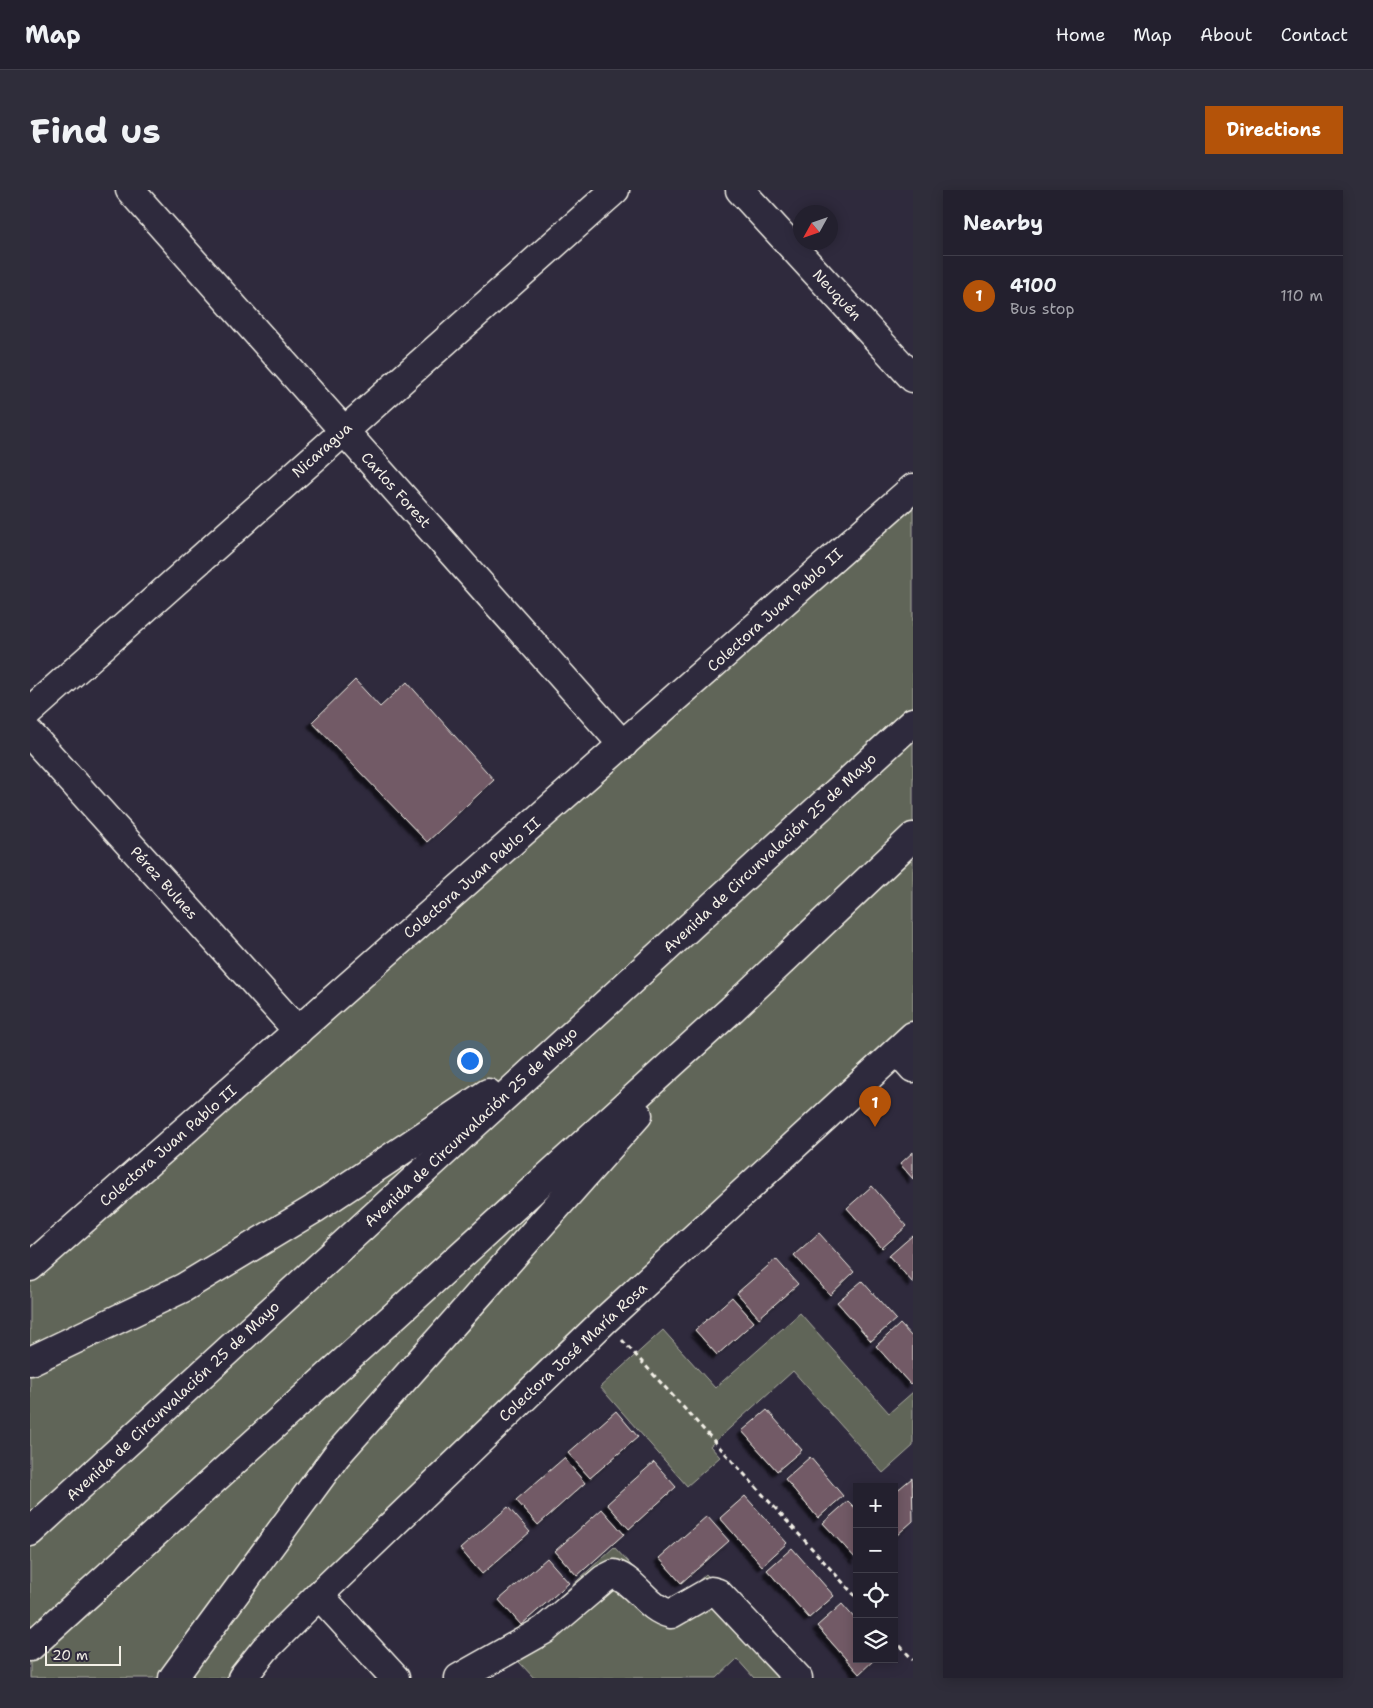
<!DOCTYPE html>
<html lang="en">
<head>
<meta charset="utf-8">
<style>
  :root { --surface:#23202e; --page:#2f2d3a; --text:#f1f3f6; --muted:#a3a3aa; --line:#403e4a; --accent:#b45309 }
  body { margin:0; font-family:"Shantell Sans",sans-serif; background:var(--page); color:var(--text) }
  .controls { position:absolute; right:15px; bottom:15px; display:grid; overflow:hidden; border-radius:0px; box-shadow:0 2px 12px #0003 }
  .controls button { width:45px; height:45px; display:grid; place-items:center; padding:0; border:0; border-bottom:1px solid var(--line); background:var(--surface); color:var(--text); font:25px sans-serif }
  .compass { position:absolute; left:763px; top:15px; width:45px; height:45px; border-radius:50%; background:var(--surface); box-shadow:0 2px 12px #0003; rotate:230deg }
  .scale { position:absolute; left:15px; bottom:12px; width:76px; box-sizing:border-box; padding-left:5px; border:2px solid #f4f1e8; border-top:0; font-size:14px; line-height:18px; white-space:nowrap; color:#f4f1e8; -webkit-text-stroke:4px #2f2a3d; paint-order:stroke }
  .you { position:absolute; left:439px; top:870px; width:18px; height:18px; margin:-12px; border:4px solid #fff; border-radius:50%; background:#1a73e8; box-shadow:0 0 0 8px #1a73e833 }
  .badge { display:grid; place-items:center; width:32px; height:32px; border-radius:50%; background:var(--accent); color:#fff; font-size:16px; font-weight:700 }
  .pin { position:absolute; translate:-50% -41px; filter:drop-shadow(0 1px 2px #0008) }
  .pin::after { content:''; position:absolute; top:26px; width:18px; height:15px; background:inherit; clip-path:polygon(0 0,100% 0,50% 100%) }
  .list { margin:0; padding:0; list-style:none }
  h2 { display:flex; justify-content:space-between; align-items:center; height:65px; margin:0; padding:0 20px; font-size:21px }
  h2 small { font-size:16px; font-weight:400; color:var(--muted) }
  .list li { display:grid; grid-template-columns:32px 1fr auto; gap:15px; align-items:center; box-sizing:border-box; height:80px; padding:0 20px; border-top:1px solid var(--line) }
  .list b { display:block; font-size:19px; white-space:nowrap }
  .list p { margin:0; font-size:16px; white-space:nowrap; color:var(--muted) }
  .list em { font-size:16px; font-style:normal; color:var(--muted) }
  .icon { flex:none; width:28px; height:28px; fill:none; stroke:currentColor; stroke-width:2; stroke-linecap:round; stroke-linejoin:round }
  .map { position:relative; flex:none; width:883px; height:1488px; overflow:hidden; border-radius:0px }
  header { display:flex; align-items:center; gap:30px; box-sizing:border-box; height:70px; padding:0 25px; background:var(--surface); border-bottom:1px solid var(--line) }
  header strong { font-size:24px }
  nav { display:flex; gap:28px; margin-inline-start:auto; font-size:18px }
  .intro { display:flex; align-items:center; justify-content:space-between; box-sizing:border-box; height:120px; padding:0 30px }
  h1 { margin:0; font-size:35px }
  .button { padding:12px 22px; border-radius:0px; background:var(--accent); color:#fff; font-size:18px; font-weight:700 }
  main { display:flex; gap:30px; padding:0 30px }
  aside { flex:1; background:var(--surface); border-radius:0px; box-shadow:0 2px 12px #0003 }
  .map>svg:first-child { display:block }
</style>
</head>
<body>
<header>
<strong>Map</strong>
<nav><a>Home</a><a>Map</a><a>About</a><a>Contact</a></nav>
</header>
<div class="intro"><h1>Find us</h1><a class="button">Directions</a></div>
<main>
<div class="map">
<svg width="883" height="1488" viewBox="0 0 883 1488">
  <defs>
    <filter id="shadow"><feDropShadow dx="-4.5" dy="4.5" stdDeviation="1" flood-color="#0009"/></filter>
  </defs>
  <rect width="100%" height="100%" fill="#2f2a3d"/>
  <filter id="ink" filterUnits="userSpaceOnUse"><feTurbulence type="fractalNoise" baseFrequency=".02" numOctaves="2"/><feDisplacementMap in="SourceGraphic" scale="10" xChannelSelector="R" yChannelSelector="G"/><feConvolveMatrix kernelMatrix="1 2 1 2 8 2 1 2 1" color-interpolation-filters="sRGB"/></filter>
  <g filter="url(#ink)">
    <!-- green -->
    <g fill="#606558" stroke="#aaaba0">
      <path d="M 883,298 L 883,846 L 212,1488 L 0,1488 L 0,1077 Z"/>
      <path d="M 770,1123 L 859,1223 L 883,1202 L 883,1256 L 853,1283 L 763,1181 L 680,1256 L 690,1267 L 657,1296 L 570,1197 L 633,1140 L 685,1198 Z"/>
      <path d="M 584,1357 L 640,1417 L 676,1384 L 771,1488 L 724,1488 L 707,1469 L 687,1488 L 504,1488 L 475,1457 Z"/>
    </g>
    <!-- building -->
    <g fill="#725a66" stroke="#f4f1e8" filter="url(#shadow)">
      <path d="M 325,490 L 350,517 L 377,492 L 464,590 L 397,652 L 282,532 Z"/>
      <path d="M 883,962 L 883,989 L 870,974 Z"/>
      <path d="M 842,996 L 877,1036 L 852,1058 L 817,1018 Z"/>
      <path d="M 789,1043 L 824,1082 L 800,1105 L 764,1065 Z"/>
      <path d="M 883,1045 L 883,1093 L 859,1066 Z"/>
      <path d="M 746,1069 L 768,1094 L 729,1128 L 707,1103 Z"/>
      <path d="M 832,1091 L 866,1129 L 841,1151 L 807,1112 Z"/>
      <path d="M 702,1107 L 724,1132 L 687,1165 L 665,1140 Z"/>
      <path d="M 870,1134 L 883,1148 L 883,1192 L 880,1194 L 846,1156 Z"/>
      <path d="M 737,1220 L 772,1260 L 747,1281 L 712,1241 Z"/>
      <path d="M 586,1221 L 608,1247 L 560,1288 L 538,1263 Z"/>
      <path d="M 780,1267 L 813,1306 L 788,1328 L 755,1289 Z"/>
      <path d="M 534,1268 L 555,1293 L 508,1335 L 486,1310 Z"/>
      <path d="M 624,1272 L 646,1297 L 599,1339 L 577,1314 Z"/>
      <path d="M 882,1288 L 883,1331 L 867,1345 L 864,1342 L 864,1303 Z"/>
      <path d="M 715,1306 L 757,1353 L 732,1376 L 690,1328 Z"/>
      <path d="M 818,1311 L 827,1320 L 827,1370 L 793,1333 Z"/>
      <path d="M 478,1317 L 500,1342 L 452,1384 L 430,1359 Z"/>
      <path d="M 572,1319 L 594,1344 L 547,1386 L 525,1361 Z"/>
      <path d="M 677,1326 L 699,1351 L 651,1393 L 629,1368 Z"/>
      <path d="M 762,1358 L 804,1406 L 779,1428 L 737,1380 Z"/>
      <path d="M 517,1368 L 539,1393 L 491,1435 L 469,1410 Z"/>
      <path d="M 812,1414 L 827,1431 L 827,1469 L 845,1469 L 829,1484 L 787,1436 Z"/>
    </g>
    <g fill="none" stroke-linecap="round" stroke-linejoin="round">
      <!-- minor casing -->
      <g stroke="#f4f1e8" stroke-width="31">
        <g id="minor">
          <path d="M 100,0 L 593,555"/>
          <path d="M 710,0 L 883,188"/>
          <path d="M 0,521 L 585,0"/>
          <path d="M 0,544 L 268,841"/>
          <path d="M 868,861 L 883,878"/>
          <path d="M 289,1405 L 365,1488"/>
          <path d="M 429,1488 L 514,1440 L 574,1389 L 584,1384 C 607,1392 617,1419 641,1424 L 681,1401 L 688,1403 L 768,1488"/>
        </g>
      </g>
      <!-- major casing -->
      <g stroke="#f4f1e8" stroke-width="31">
        <g id="major">
          <path d="M 0,1077 L 883,298"/>
          <path d="M 212,1488 L 235,1459 L 289,1405 L 574,1131 L 883,846"/>
        </g>
      </g>
      <!-- highway casing -->
      <g stroke="#f4f1e8" stroke-width="31">
        <g id="highway">
          <path d="M 0,1171 L 153,1098 L 284,1019 L 458,903"/>
          <path d="M 0,1342 L 883,532"/>
          <path d="M 0,1457 L 702,819 L 883,647"/>
          <path d="M 143,1488 L 306,1266 L 608,925"/>
        </g>
      </g>
      <!-- path -->
      <g stroke="#f4f1e8" stroke-width="3" stroke-dasharray="5 4" stroke-linecap="butt">
        <path d="M 592,1150 L 827,1408"/>
        <path d="M 864,1449 L 883,1470"/>
      </g>
      <!-- minor -->
      <use href="#minor" stroke="#2f2a3d" stroke-width="28"/>
      <!-- major -->
      <use href="#major" stroke="#2f2a3d" stroke-width="28"/>
      <!-- highway -->
      <use href="#highway" stroke="#2f2a3d" stroke-width="28"/>
    </g>
  </g>
  <g text-anchor="middle" dominant-baseline="central" stroke-width="4" stroke-linejoin="round" paint-order="stroke">
    <!-- street labels -->
    <g font-size="15" fill="#f4f1e8" stroke="#2f2a3d">
      <text transform="translate(807 105) rotate(47)">Neuquén</text>
      <text transform="translate(292 260) rotate(-42)">Nicaragua</text>
      <text transform="translate(366 300) rotate(48)">Carlos Forest</text>
      <text transform="translate(745 420) rotate(-42)">Colectora Juan Pablo II</text>
      <text transform="translate(740 663) rotate(-43)">Avenida de Circunvalación 25 de Mayo</text>
      <text transform="translate(442 688) rotate(-41)">Colectora Juan Pablo II</text>
      <text transform="translate(134 693) rotate(48)">Pérez Bulnes</text>
      <text transform="translate(441 937) rotate(-43)">Avenida de Circunvalación 25 de Mayo</text>
      <text transform="translate(138 956) rotate(-41)">Colectora Juan Pablo II</text>
      <text transform="translate(543 1162) rotate(-43)">Colectora José María Rosa</text>
      <text transform="translate(143 1211) rotate(-43)">Avenida de Circunvalación 25 de Mayo</text>
    </g>
  </g>
</svg>
<div class="controls">
<button>+</button>
<button>−</button>
<button><svg class="icon" aria-label="locate" viewBox="0 0 24 24"><circle cx="12" cy="12" r="6"/><path d="M12 2v4M12 18v4M2 12h4M18 12h4"/></svg></button>
<button><svg class="icon" aria-label="layers" viewBox="0 0 24 24"><path d="M12 4l9 5-9 5-9-5zM3 14l9 5 9-5"/></svg></button>
</div>
<svg class="compass" viewBox="-18 -18 36 36"><path d="M0-13l5 13h-10z" fill="#e53935"/><path d="M0 13l5-13h-10z" fill="#a3a3aa"/></svg>
<div class="scale">20 m</div>
<div class="you"></div>
<div class="pin badge" style="left:845px;top:937px">1</div>
</div>
<aside>
<h2>Nearby<small></small></h2>
<ul class="list">
<li><span class="badge">1</span><div><b>4100</b><p>Bus stop</p></div><em>110 m</em></li>
</ul>
</aside>
</main>
</body>
</html>
